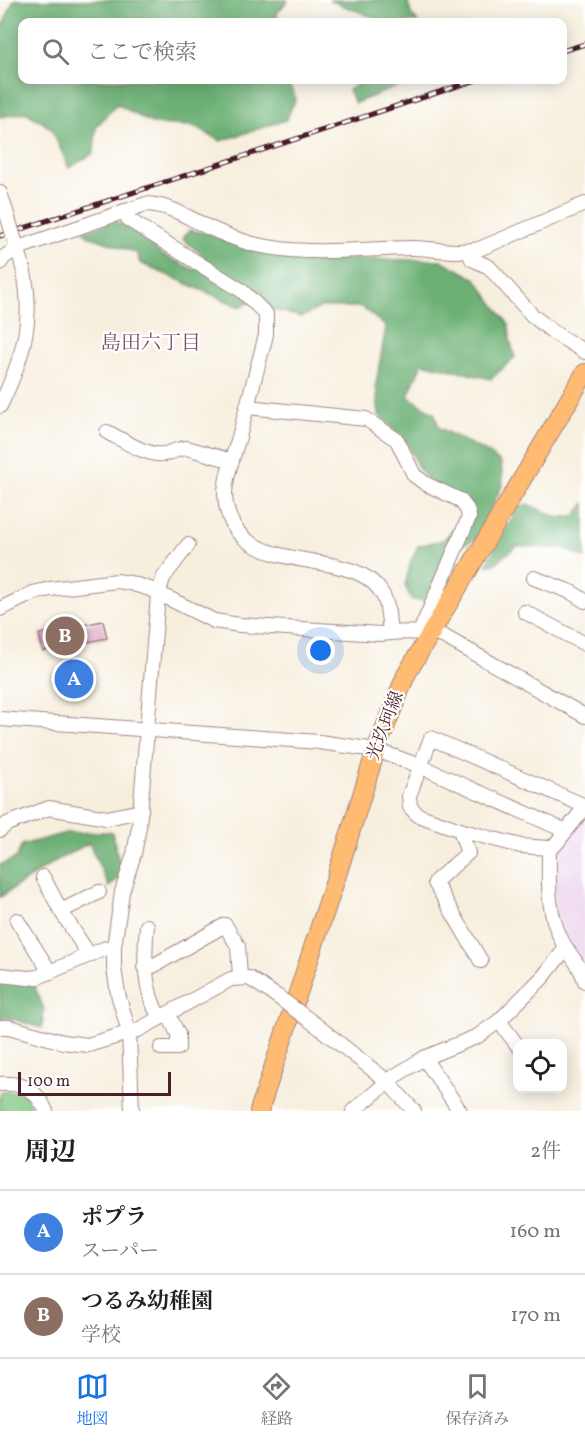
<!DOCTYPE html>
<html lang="ja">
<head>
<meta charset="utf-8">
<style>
  :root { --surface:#fff; --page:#f2f2f2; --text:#202124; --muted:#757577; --line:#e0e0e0; --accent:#1a73e8 }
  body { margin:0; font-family:Vollkorn,"Noto Serif JP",serif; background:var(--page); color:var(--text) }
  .controls { position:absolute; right:18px; bottom:18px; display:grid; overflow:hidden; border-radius:12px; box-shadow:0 3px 15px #0003 }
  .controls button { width:54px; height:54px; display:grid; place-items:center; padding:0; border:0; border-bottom:2px solid var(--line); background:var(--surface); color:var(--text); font:30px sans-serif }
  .scale { position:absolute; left:18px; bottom:15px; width:153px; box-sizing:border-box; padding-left:6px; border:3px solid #4a1f2b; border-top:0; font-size:16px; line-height:21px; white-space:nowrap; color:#4a1f2b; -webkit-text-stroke:4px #fff; paint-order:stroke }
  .you { position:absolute; left:321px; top:651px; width:21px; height:21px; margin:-15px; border:4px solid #fff; border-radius:50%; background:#1a73e8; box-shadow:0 0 0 9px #1a73e833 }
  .badge { display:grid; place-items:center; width:39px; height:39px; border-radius:50%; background:var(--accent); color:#fff; font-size:20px; font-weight:700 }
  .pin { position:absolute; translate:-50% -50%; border:3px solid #fff; box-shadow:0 2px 6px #0006 }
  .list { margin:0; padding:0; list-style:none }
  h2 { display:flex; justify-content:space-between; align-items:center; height:78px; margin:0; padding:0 24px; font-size:26px }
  h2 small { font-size:20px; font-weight:400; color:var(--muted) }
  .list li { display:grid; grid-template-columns:39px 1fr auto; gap:18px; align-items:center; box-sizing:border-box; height:84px; padding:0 24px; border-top:2px solid var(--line) }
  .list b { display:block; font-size:22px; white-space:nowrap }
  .list p { margin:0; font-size:20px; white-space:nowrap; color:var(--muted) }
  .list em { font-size:20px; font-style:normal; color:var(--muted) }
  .icon { flex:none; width:33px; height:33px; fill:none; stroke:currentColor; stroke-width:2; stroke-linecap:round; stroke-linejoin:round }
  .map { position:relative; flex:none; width:585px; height:1111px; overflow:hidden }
  .search { position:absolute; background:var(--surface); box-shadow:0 3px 15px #0003; left:18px; right:18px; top:18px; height:66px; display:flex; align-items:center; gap:15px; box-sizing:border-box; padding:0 21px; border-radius:12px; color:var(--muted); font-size:22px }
  .sheet { height:246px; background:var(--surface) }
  nav { display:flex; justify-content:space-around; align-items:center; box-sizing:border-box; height:84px; border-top:2px solid var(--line); background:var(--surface); font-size:16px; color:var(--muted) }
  nav a { display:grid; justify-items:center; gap:3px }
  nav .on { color:var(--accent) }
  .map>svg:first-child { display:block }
</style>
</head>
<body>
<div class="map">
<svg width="585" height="1111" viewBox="0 0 585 1111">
  <rect width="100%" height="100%" fill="#fff"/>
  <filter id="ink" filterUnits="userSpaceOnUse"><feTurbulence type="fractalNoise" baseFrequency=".0167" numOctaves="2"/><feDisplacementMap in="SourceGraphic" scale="12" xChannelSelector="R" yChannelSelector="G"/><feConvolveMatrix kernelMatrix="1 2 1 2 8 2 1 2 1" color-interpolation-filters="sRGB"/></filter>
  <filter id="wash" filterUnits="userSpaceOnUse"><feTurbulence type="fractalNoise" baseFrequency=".008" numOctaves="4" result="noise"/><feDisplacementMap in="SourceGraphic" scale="24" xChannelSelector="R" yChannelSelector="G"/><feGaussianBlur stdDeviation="1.35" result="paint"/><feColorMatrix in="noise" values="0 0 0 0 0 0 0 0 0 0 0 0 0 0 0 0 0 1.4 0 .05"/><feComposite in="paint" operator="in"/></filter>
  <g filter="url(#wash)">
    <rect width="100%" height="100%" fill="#f7efde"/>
    <!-- built -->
    <path fill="#ebd1eb" d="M 585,814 L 585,963 L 570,945 L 554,908 L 553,858 Z"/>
    <!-- green -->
    <path fill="#85cc87" stroke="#687659" stroke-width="1.5" d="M 0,1092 L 17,1092 L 26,1095 L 31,1111 L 0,1111 Z"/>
    <!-- forest -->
    <g fill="#6cb074" stroke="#5b6850" stroke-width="1.5">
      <path d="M 14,0 L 288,0 L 277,13 L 277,22 L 22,22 L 22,80 L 286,80 L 296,98 L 286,120 L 221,141 L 192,126 L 153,124 L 117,104 L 96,127 L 94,153 L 69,168 L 51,128 L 26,112 L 0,117 L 0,32 Z"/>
      <path d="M 329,0 L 407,0 L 411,14 L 418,22 L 377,22 L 375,18 Z"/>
      <path d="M 366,80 L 414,80 L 355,103 L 348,90 Z"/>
      <path d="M 116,221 L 132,230 L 162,255 L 194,270 L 205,257 L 183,239 L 189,230 L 205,233 L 252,250 L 308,259 L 441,260 L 476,279 L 509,325 L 510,340 L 515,357 L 491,379 L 422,363 L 408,396 L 435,414 L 439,428 L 488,453 L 501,463 L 503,484 L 476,539 L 451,550 L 426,601 L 412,600 L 405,586 L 411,561 L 418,546 L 443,540 L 463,520 L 469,505 L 427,479 L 418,467 L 408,445 L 379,415 L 376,384 L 386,327 L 362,307 L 321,307 L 302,317 L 274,310 L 257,297 L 240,307 L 140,263 L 137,253 L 89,236 L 83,231 Z"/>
      <path d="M 585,503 L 585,558 L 566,549 L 517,546 L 493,565 L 486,565 L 518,507 L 527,504 L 559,518 L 576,515 Z"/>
      <path d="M 112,832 L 118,859 L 124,873 L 109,887 L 89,843 L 57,860 L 0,897 L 0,865 L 16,858 L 22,845 L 66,833 Z"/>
      <path d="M 0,981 L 33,982 L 44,1009 L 42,1028 L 8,1018 L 0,1019 Z"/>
    </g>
    <g id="blocks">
      <!-- building -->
      <path fill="#dba7c2" d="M 103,621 L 107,638 L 43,651 L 39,634 Z"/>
    </g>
  </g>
  <g filter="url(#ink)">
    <use href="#blocks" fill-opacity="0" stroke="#a08784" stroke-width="1.5"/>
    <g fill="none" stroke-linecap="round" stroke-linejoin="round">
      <!-- minor casing -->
      <g stroke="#a08784" stroke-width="16">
        <g id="minor">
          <path d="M 0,193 L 5,208"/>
          <path d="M 124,211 L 129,220 L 241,290 L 266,314 L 266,335 C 257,369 248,403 239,437 C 234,455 225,476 225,495 C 228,557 288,555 336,566 C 353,570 368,575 379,589 C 389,601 388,618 390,633"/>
          <path d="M 468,251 L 472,259 L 489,267 L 532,315 L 553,332 L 585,352"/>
          <path d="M 0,263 L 4,257 L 18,248 L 146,204 C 171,205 188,218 210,228 C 222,234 236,239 249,243 C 301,257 357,249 410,248 C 432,248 456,254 479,249 L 585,204"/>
          <path d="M 0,406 C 28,349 38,303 15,241"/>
          <path d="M 247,407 L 366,419 L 397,440 L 414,475 L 426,484 L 460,500 L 467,509 L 469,517 L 466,524 L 420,632"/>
          <path d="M 107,432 C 121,439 148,457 164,454 C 172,453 178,448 187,448 L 232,461"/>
          <path d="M 534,578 L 571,592 L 585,601"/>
          <path d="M 0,609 L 33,593 L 50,589 L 117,581 L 130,583 L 150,589 L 214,621 L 240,625 L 381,634 C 402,631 423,632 443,636 L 585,716"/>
          <path d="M 525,612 L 585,644"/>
          <path d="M 0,719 L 319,742 L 376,750 L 420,766 L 566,831"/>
          <path d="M 585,807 L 555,845 L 549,848 C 549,882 546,909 562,941 C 570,957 579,961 585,981"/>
          <path d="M 0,830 L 7,824 L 49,808 L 107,818 L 141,811"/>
          <path d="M 463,831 L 462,836 L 468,853 L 437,880 L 435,883 L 481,961"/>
          <path d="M 549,848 L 521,846 L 463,831 L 418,815 L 410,807 L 409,796 L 431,738 L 585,806"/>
          <path d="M 43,877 L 61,911 L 89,955"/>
          <path d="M 61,911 L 99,892"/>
          <path d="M 17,920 L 50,972"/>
          <path d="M 147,926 C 144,957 143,990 160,1018"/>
          <path d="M 144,967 L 153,966 L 225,925 L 238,946 L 240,977"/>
          <path d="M 0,975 L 28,978 L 38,977 L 106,948 L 114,947"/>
          <path d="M 499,1021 L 518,1046"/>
          <path d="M 316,1025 L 387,1081 L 414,1111"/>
          <path d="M 0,1027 L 9,1027 L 63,1042 L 88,1045 L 138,1030 L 231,979 L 249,978 L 278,997"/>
          <path d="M 161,1048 L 178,1048 L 178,1034 L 168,1014"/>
          <path d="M 424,1058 L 460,1111"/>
          <path d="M 0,1084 C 23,1082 37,1090 46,1111"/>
          <path d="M 132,1111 L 129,1032 L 118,994 L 114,968 L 114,947 L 122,892 L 134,854 L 139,827 L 158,595 L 163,578 L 188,545"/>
          <path d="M 353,1111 L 395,1076 L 424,1058 L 478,1036 L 499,1021 L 543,977 L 566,948"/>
        </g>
      </g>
      <!-- major casing -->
      <g stroke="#a08784" stroke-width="20">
        <path id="major" d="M 259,1111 L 336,878 L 376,750 L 406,675 L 585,373"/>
      </g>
      <!-- minor -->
      <use href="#minor" stroke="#fff" stroke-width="14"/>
      <!-- major -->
      <use href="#major" stroke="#febb71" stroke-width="18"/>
      <!-- rail casing -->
      <g stroke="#4a1f2b" stroke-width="5">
        <g id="rail">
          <path d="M 562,51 L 585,44"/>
          <path d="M 0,236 L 476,80"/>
        </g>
      </g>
      <!-- rail -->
      <use href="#rail" stroke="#fff" stroke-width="3" stroke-dasharray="9" stroke-linecap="butt"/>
      <!-- minor-bridge casing -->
      <g stroke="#a08784" stroke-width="16" stroke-linecap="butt">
        <g id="minor-bridge">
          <path d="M 5,208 L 15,241"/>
          <path d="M 278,997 L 316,1025"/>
        </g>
      </g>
      <!-- minor-bridge -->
      <use href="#minor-bridge" stroke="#fff" stroke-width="14"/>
    </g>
  </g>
  <g text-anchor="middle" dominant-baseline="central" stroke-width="4.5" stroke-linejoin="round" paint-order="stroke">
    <!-- street labels -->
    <g font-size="18" fill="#4a1f2b" stroke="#fff">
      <text transform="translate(386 726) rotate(-69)">光玖珂線</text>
    </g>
    <!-- neighbourhood labels -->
    <g font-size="20" fill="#7d4f60" stroke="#fff">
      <text x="151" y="344">島田六丁目</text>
    </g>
  </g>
</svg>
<div class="controls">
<button><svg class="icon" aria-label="locate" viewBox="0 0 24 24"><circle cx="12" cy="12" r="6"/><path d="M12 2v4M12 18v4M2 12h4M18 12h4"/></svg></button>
</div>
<div class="scale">100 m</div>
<div class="you"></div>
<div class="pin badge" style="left:74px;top:679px;background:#3f7fe0">A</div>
<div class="pin badge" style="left:65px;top:636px;background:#8d6e63">B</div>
<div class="search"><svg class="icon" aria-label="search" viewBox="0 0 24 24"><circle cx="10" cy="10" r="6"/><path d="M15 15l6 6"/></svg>ここで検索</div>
</div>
<section class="sheet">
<h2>周辺<small>2件</small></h2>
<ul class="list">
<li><span class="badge" style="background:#3f7fe0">A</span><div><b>ポプラ</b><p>スーパー</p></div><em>160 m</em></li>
<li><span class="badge" style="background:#8d6e63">B</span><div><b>つるみ幼稚園</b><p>学校</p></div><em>170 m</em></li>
</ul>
</section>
<nav>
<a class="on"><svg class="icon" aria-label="map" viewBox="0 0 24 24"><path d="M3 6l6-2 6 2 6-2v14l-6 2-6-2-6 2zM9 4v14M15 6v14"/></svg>地図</a>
<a><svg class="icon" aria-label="directions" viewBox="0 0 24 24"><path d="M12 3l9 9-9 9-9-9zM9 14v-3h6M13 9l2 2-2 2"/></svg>経路</a>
<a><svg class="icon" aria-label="saved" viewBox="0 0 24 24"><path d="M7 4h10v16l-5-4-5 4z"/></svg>保存済み</a>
</nav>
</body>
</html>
